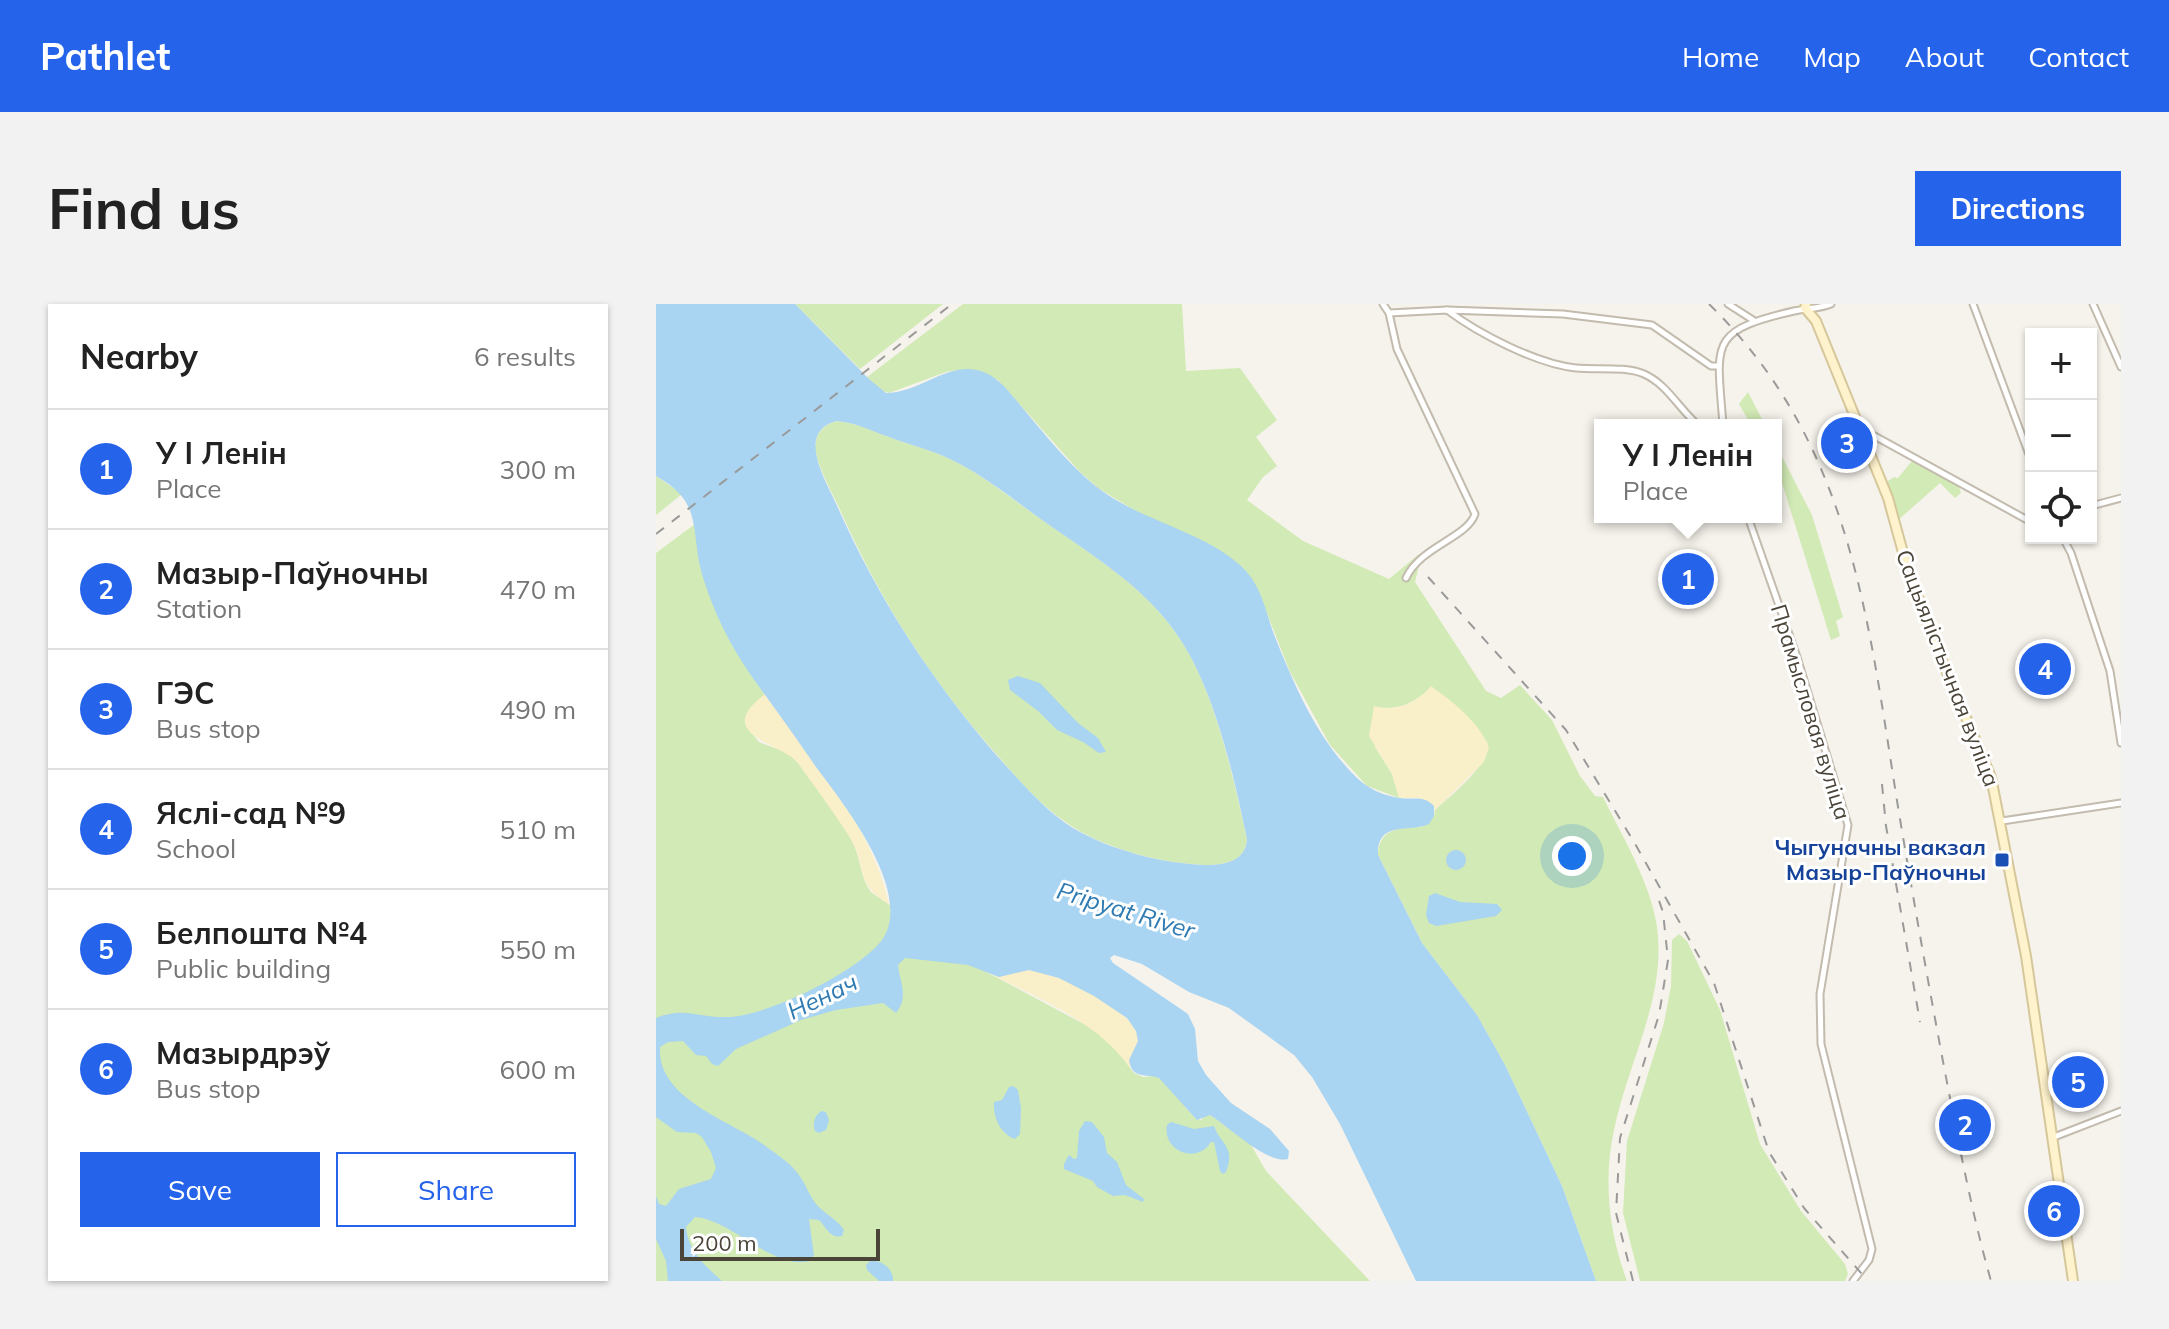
<!DOCTYPE html>
<html lang="en">
<head>
<meta charset="utf-8">
<style>
  :root { --surface:#fff; --page:#f2f2f2; --text:#222; --muted:#767676; --line:#e0e0e0; --accent:#2563eb }
  body { margin:0; font-family:Mulish,sans-serif; background:var(--page); color:var(--text) }
  .controls { position:absolute; right:24px; top:24px; display:grid; overflow:hidden; border-radius:0px; box-shadow:0 2px 6px #0004 }
  .controls button { width:72px; height:72px; display:grid; place-items:center; padding:0; border:0; border-bottom:2px solid var(--line); background:var(--surface); color:var(--text); font:40px sans-serif }
  .scale { position:absolute; left:24px; bottom:20px; width:200px; box-sizing:border-box; padding-left:8px; border:4px solid #4b4439; border-top:0; font-size:22px; line-height:28px; white-space:nowrap; color:#4b4439; -webkit-text-stroke:6px #fff; paint-order:stroke }
  .you { position:absolute; left:916px; top:552px; width:28px; height:28px; margin:-20px; border:6px solid #fff; border-radius:50%; background:#1a73e8; box-shadow:0 0 0 12px #1a73e833 }
  .badge { display:grid; place-items:center; width:52px; height:52px; border-radius:50%; background:var(--accent); color:#fff; font-size:26px; font-weight:700 }
  .pin { position:absolute; translate:-50% -50%; border:4px solid #fff; box-shadow:0 2px 8px #0006 }
  .popup { position:absolute; left:938px; top:115px; width:188px; height:104px; box-sizing:border-box; display:grid; place-content:center; border-radius:0px; background:var(--surface); filter:drop-shadow(0 2px 6px #0005); font-size:26px; white-space:nowrap; color:var(--muted) }
  .popup b { font-size:30px; color:var(--text) }
  .popup::after { content:''; position:absolute; left:50%; top:100%; margin-left:-16px; border:16px solid transparent; border-top-color:var(--surface) }
  .list { margin:0; padding:0; list-style:none }
  h2 { display:flex; justify-content:space-between; align-items:center; height:104px; margin:0; padding:0 32px; font-size:34px }
  h2 small { font-size:26px; font-weight:400; color:var(--muted) }
  .list li { display:grid; grid-template-columns:52px 1fr auto; gap:24px; align-items:center; box-sizing:border-box; height:120px; padding:0 32px; border-top:2px solid var(--line) }
  .list b { display:block; font-size:30px; white-space:nowrap }
  .list p { margin:0; font-size:26px; white-space:nowrap; color:var(--muted) }
  .list em { font-size:26px; font-style:normal; color:var(--muted) }
  .actions { display:flex; gap:16px; padding:24px 32px }
  .actions a { flex:1; padding:18px 0; border:2px solid var(--accent); border-radius:0px; text-align:center; font-size:28px; color:var(--accent) }
  .actions .main { background:var(--accent); color:#fff }
  .icon { flex:none; width:44px; height:44px; fill:none; stroke:currentColor; stroke-width:2; stroke-linecap:round; stroke-linejoin:round }
  .map { position:relative; flex:none; width:1465px; height:977px; overflow:hidden; border-radius:0px }
  header { display:flex; align-items:center; gap:48px; box-sizing:border-box; height:112px; padding:0 40px; background:var(--accent); color:#fff }
  header strong { font-size:38px }
  nav { display:flex; gap:44px; margin-inline-start:auto; font-size:28px }
  .intro { display:flex; align-items:center; justify-content:space-between; box-sizing:border-box; height:192px; padding:0 48px }
  h1 { margin:0; font-size:56px }
  .button { padding:20px 36px; border-radius:0px; background:var(--accent); color:#fff; font-size:28px; font-weight:700 }
  main { display:flex; gap:48px; padding:0 48px }
  aside { flex:1; background:var(--surface); border-radius:0px; box-shadow:0 2px 6px #0004 }
  .map>svg:first-child { display:block }
</style>
</head>
<body>
<header>
<strong>Pathlet</strong>
<nav><a>Home</a><a>Map</a><a>About</a><a>Contact</a></nav>
</header>
<div class="intro"><h1>Find us</h1><a class="button">Directions</a></div>
<main>
<aside>
<h2>Nearby<small>6 results</small></h2>
<ul class="list">
<li><span class="badge">1</span><div><b>У І Ленін</b><p>Place</p></div><em>300 m</em></li>
<li><span class="badge">2</span><div><b>Мазыр-Паўночны</b><p>Station</p></div><em>470 m</em></li>
<li><span class="badge">3</span><div><b>ГЭС</b><p>Bus stop</p></div><em>490 m</em></li>
<li><span class="badge">4</span><div><b>Яслі-сад №9</b><p>School</p></div><em>510 m</em></li>
<li><span class="badge">5</span><div><b>Белпошта №4</b><p>Public building</p></div><em>550 m</em></li>
<li><span class="badge">6</span><div><b>Мазырдрэў</b><p>Bus stop</p></div><em>600 m</em></li>
</ul>
<div class="actions"><a class="main">Save</a><a>Share</a></div>
</aside>
<div class="map">
<svg width="1465" height="977" viewBox="0 0 1465 977">
  <rect width="100%" height="100%" fill="#f6f3ec"/>
  <!-- green -->
  <g fill="#d2eab5">
    <path d="M 139,0 L 287,0 L 204,65 Z"/>
    <path d="M 307,0 L 526,0 L 530,67 L 584,64 L 621,116 L 600,133 L 621,162 L 607,173 L 591,196 L 647,237 L 733,275 L 763,250 L 769,253 L 763,262 L 759,278 L 830,387 L 845,394 L 864,381 L 896,416 L 924,472 L 939,492 L 947,493 C 966,532 992,574 1000,617 C 1013,690 972,757 958,826 C 947,877 953,929 971,977 L 940,977 L 906,882 L 849,761 L 821,711 L 766,639 L 722,551 C 722,525 744,523 765,523 L 778,512 L 779,506 C 794,492 837,459 831,438 L 799,401 L 775,383 C 760,398 746,405 725,404 L 719,443 L 736,470 L 743,494 L 711,482 L 674,441 L 634,368 L 601,284 L 573,253 L 478,206 L 442,184 L 424,168 L 342,76 L 302,66 L 290,68 L 233,89 L 224,86 L 211,73 Z"/>
    <path d="M 1092,88 L 1109,121 L 1095,121 L 1083,100 Z"/>
    <path d="M 181,117 C 201,119 216,127 233,133 C 254,141 276,146 296,156 C 327,171 354,194 382,213 C 432,249 490,282 524,335 C 559,388 577,473 591,535 C 590,557 569,561 551,561 C 507,560 454,546 417,523 C 388,505 364,478 342,452 C 276,378 225,298 185,208 C 176,188 164,168 159,146 C 159,130 166,121 181,117 Z"/>
    <path d="M 1120,141 L 1156,211 L 1187,313 L 1180,317 L 1184,332 L 1175,336 L 1126,179 L 1120,168 Z"/>
    <path d="M 1256,157 L 1303,182 L 1305,189 L 1299,194 L 1284,179 L 1241,217 L 1229,179 L 1238,173 L 1242,174 Z"/>
    <path d="M 0,172 L 26,190 L 0,211 Z"/>
    <path d="M 39,220 C 46,289 68,334 109,390 L 92,408 L 90,422 L 103,438 L 132,449 L 142,459 C 160,485 183,511 197,539 C 205,555 204,574 215,588 L 325,665 L 439,726 L 462,748 L 478,769 L 487,773 L 499,772 L 506,776 L 539,814 L 545,816 L 550,810 L 556,812 L 595,841 L 610,867 L 714,977 L 0,977 L 0,249 Z"/>
    <path d="M 1023,630 L 1031,637 L 1064,706 L 1104,840 L 1145,907 L 1189,960 L 1192,970 L 1189,977 L 984,977 L 967,909 L 971,837 L 1008,719 L 1015,682 L 1016,636 Z"/>
  </g>
  <!-- sand -->
  <g fill="#f9efc9">
    <path d="M 775,382 C 796,397 823,418 833,443 L 828,458 L 779,506 L 778,502 L 763,494 L 743,494 L 736,470 L 713,432 L 718,402 C 740,408 761,400 775,382 Z"/>
    <path d="M 109,390 C 156,456 215,520 233,600 C 196,577 213,564 193,532 C 177,507 159,483 142,459 C 124,438 55,431 109,390 Z"/>
    <path d="M 373,666 C 401,669 472,702 481,730 C 485,744 470,751 475,765 C 440,717 391,699 339,672 Z"/>
  </g>
  <!-- water -->
  <g fill="#a9d4f2" fill-rule="evenodd">
    <path d="M 0,0 L 139,0 L 213,75 L 230,89 C 272,89 305,40 348,82 C 378,116 415,167 452,191 C 494,219 556,231 590,267 C 607,286 610,310 619,333 C 639,383 662,436 701,474 C 713,485 728,492 744,494 C 757,496 768,491 778,502 L 778,512 L 773,520 C 753,529 721,516 722,551 L 766,639 L 821,711 L 849,761 L 906,882 L 940,977 L 760,977 L 684,820 L 656,773 L 638,751 L 573,704 L 533,688 L 486,660 L 458,651 L 454,654 L 457,659 L 532,710 L 539,725 L 542,757 L 550,771 L 575,799 L 614,825 L 633,847 L 632,855 C 612,861 572,822 554,811 L 541,816 L 503,774 C 490,769 476,776 473,756 L 482,737 L 480,727 L 471,714 L 438,692 L 403,674 L 373,666 L 343,673 L 312,661 L 249,654 L 242,661 C 244,679 253,693 240,709 L 227,699 L 180,706 L 145,716 L 80,745 L 62,762 L 56,760 L 50,752 L 40,751 L 27,737 L 12,738 L 4,743 C 0,795 77,818 108,841 C 120,850 137,860 145,874 C 151,883 154,893 161,901 C 169,910 182,916 188,926 L 186,932 C 174,935 170,923 163,916 L 153,915 L 158,951 L 154,957 C 116,966 75,915 39,913 L 30,923 C 32,947 49,962 66,977 L 12,977 L 10,957 L 0,935 L 0,892 L 3,900 L 10,902 L 23,885 L 55,875 L 60,864 L 55,848 L 46,833 L 40,829 L 21,828 L 0,813 L 0,714 C 28,702 43,714 71,713 C 110,713 203,667 226,636 C 259,589 187,499 160,463 C 143,438 125,413 107,388 C 86,360 69,332 56,299 C 51,286 46,272 43,258 C 36,216 42,196 0,172 ZM 181,117 C 201,119 215,127 233,133 C 254,141 276,146 296,156 C 327,171 354,193 382,213 C 432,249 490,282 524,335 C 559,388 578,473 591,535 C 590,557 569,561 551,561 C 507,560 454,546 417,524 C 388,506 365,478 342,453 C 276,377 223,296 182,204 C 171,178 138,128 181,117 Z"/>
    <path d="M 362,372 L 384,379 L 422,419 L 442,434 L 450,448 L 443,449 L 427,438 L 401,426 L 382,407 L 354,386 L 352,376 Z"/>
    <circle cx="800" cy="556" r="10"/>
    <path d="M 779,589 L 804,598 L 841,600 L 846,606 L 840,612 L 780,622 L 773,619 L 770,611 L 773,592 Z"/>
    <path d="M 357,782 L 362,786 L 365,804 L 364,830 L 359,835 C 344,830 337,813 338,798 L 346,796 L 353,783 Z"/>
    <path d="M 166,807 L 170,808 L 173,816 L 170,826 L 163,829 L 159,827 C 156,820 159,810 166,807 Z"/>
    <path d="M 429,817 L 436,818 L 448,833 L 451,849 L 461,858 L 470,881 L 488,895 L 487,898 L 469,891 L 457,892 L 441,883 L 437,877 L 408,865 L 408,860 L 413,851 L 418,855 L 421,854 L 423,827 Z"/>
    <path d="M 515,818 L 538,825 L 558,822 C 565,841 580,843 570,868 L 567,870 L 564,867 L 558,838 L 555,838 C 541,861 506,847 511,821 Z"/>
    <path d="M 215,956 C 226,957 238,965 237,977 L 223,977 L 211,966 L 210,961 Z"/>
  </g>
  <g fill="none" stroke-linecap="round" stroke-linejoin="round">
    <!-- street casing -->
    <g stroke="#c2bbae" stroke-width="9">
      <g id="street">
        <path d="M 727,0 L 733,9 L 741,45 L 819,210 C 811,234 765,242 750,274"/>
        <path d="M 1072,0 L 1097,16"/>
        <path d="M 1317,0 L 1375,156"/>
        <path d="M 1437,0 L 1465,63"/>
        <path d="M 791,6 C 823,30 881,60 920,64 C 942,66 969,62 988,70 C 1011,80 1024,106 1042,121"/>
        <path d="M 733,9 L 791,6 L 907,10 L 996,21 L 1055,62 L 1063,62"/>
        <path d="M 1067,121 C 1061,39 1051,27 1138,7 C 1151,4 1163,5 1175,0"/>
        <path d="M 1204,124 L 1375,218"/>
        <path d="M 1435,202 L 1465,194"/>
        <path d="M 1092,213 L 1141,353 L 1192,521 L 1164,690 L 1165,740 L 1216,945 L 1213,956 L 1197,977"/>
        <path d="M 1395,234 L 1402,234"/>
        <path d="M 1407,234 L 1415,249 L 1454,367 L 1465,439"/>
        <path d="M 1346,517 L 1465,499"/>
        <path d="M 1398,833 L 1465,807"/>
      </g>
    </g>
    <!-- secondary casing -->
    <g stroke="#d6c79b" stroke-width="12">
      <path id="secondary" d="M 1150,0 L 1149,4 L 1160,17 L 1232,194 L 1251,263 L 1279,340 L 1335,473 L 1370,652 L 1417,977"/>
    </g>
    <!-- street -->
    <use href="#street" stroke="#fff" stroke-width="5"/>
    <!-- secondary -->
    <use href="#secondary" stroke="#fff3cd" stroke-width="8"/>
    <!-- rail -->
    <g stroke="#9a9a9a" stroke-width="2" stroke-dasharray="10 10" stroke-linecap="butt">
      <path d="M 1053,0 C 1203,147 1213,332 1246,527 C 1261,616 1277,706 1294,794 C 1306,856 1318,917 1335,977"/>
      <path d="M 0,230 L 296,0"/>
      <path d="M 772,273 L 910,426 L 978,538 L 1058,679 L 1113,848 L 1148,904 L 1212,977"/>
      <path d="M 1226,480 L 1230,522 L 1264,718"/>
      <path d="M 977,977 L 960,909 L 964,834 L 1003,711 L 1012,656 L 1007,608 L 1002,594"/>
    </g>
  </g>
  <!-- markers -->
  <rect fill="#1a4fb4" stroke="#fff" stroke-width="3" x="1338" y="548" width="16" height="16" rx="4"/>
  <g text-anchor="middle" dominant-baseline="central" stroke-width="6" stroke-linejoin="round" paint-order="stroke">
    <!-- street labels -->
    <g font-size="22" fill="#4b4439" stroke="#fff">
      <text transform="translate(1292 364) rotate(69)">Сацыялістычная вуліца</text>
      <text transform="translate(1155 408) rotate(73)">Прамысловая вуліца</text>
    </g>
    <!-- transit labels -->
    <g font-size="22" font-weight="bold" fill="#164399" stroke="#fff" text-anchor="end">
      <text x="1330" y="543">Чыгуначны вакзал<tspan x="1330" dy="25">Мазыр-Паўночны</tspan></text>
    </g>
    <!-- water labels -->
    <g font-size="24" font-style="italic" fill="#2e7ab2" stroke="#fff">
      <text transform="translate(470 606) rotate(17)">Pripyat River</text>
      <text transform="translate(166 692) rotate(-26)">Ненач</text>
    </g>
  </g>
</svg>
<div class="controls">
<button>+</button>
<button>−</button>
<button><svg class="icon" aria-label="locate" viewBox="0 0 24 24"><circle cx="12" cy="12" r="6"/><path d="M12 2v4M12 18v4M2 12h4M18 12h4"/></svg></button>
</div>
<div class="scale">200 m</div>
<div class="you"></div>
<div class="pin badge" style="left:1032px;top:275px">1</div>
<div class="popup"><b>У І Ленін</b>Place</div>
<div class="pin badge" style="left:1309px;top:821px">2</div>
<div class="pin badge" style="left:1191px;top:139px">3</div>
<div class="pin badge" style="left:1389px;top:365px">4</div>
<div class="pin badge" style="left:1422px;top:778px">5</div>
<div class="pin badge" style="left:1398px;top:907px">6</div>
</div>
</main>
</body>
</html>
